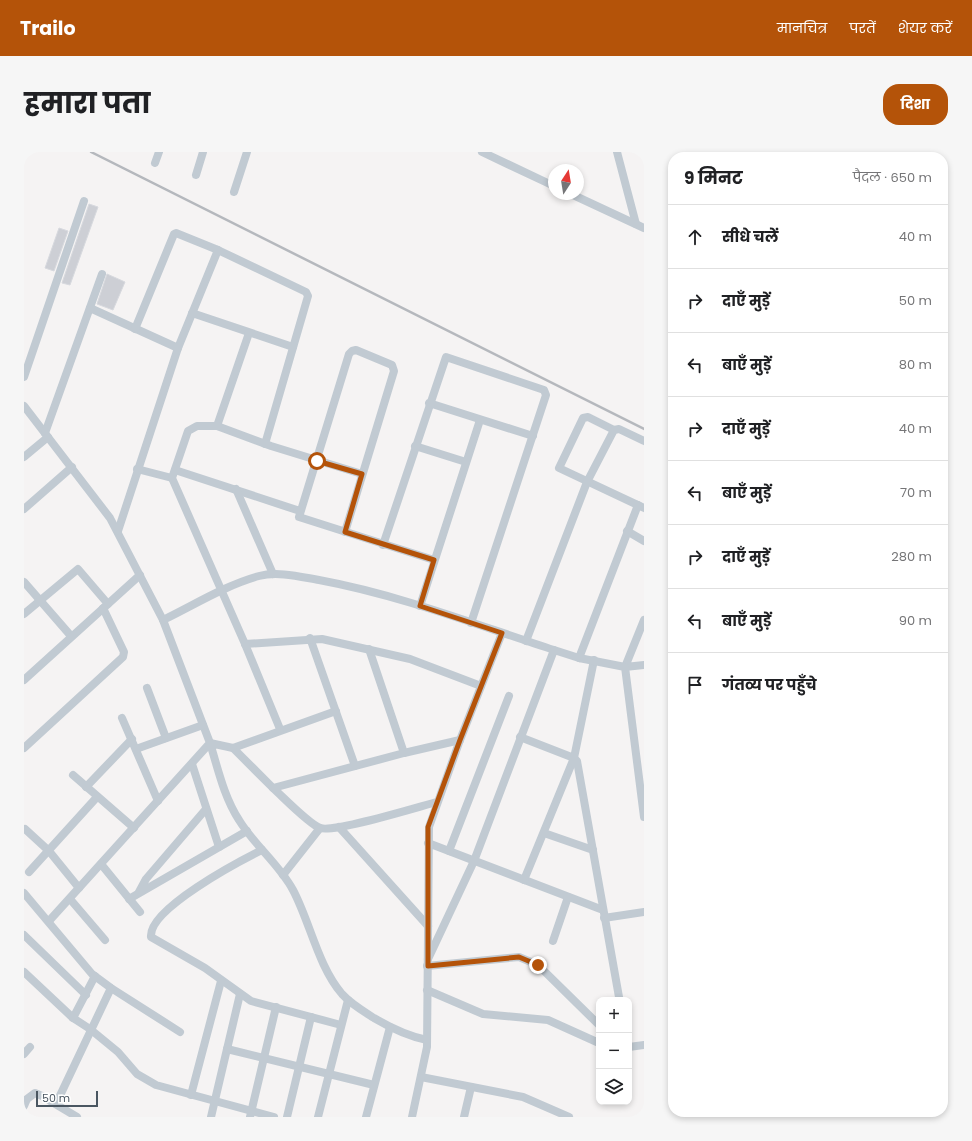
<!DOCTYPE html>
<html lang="hi">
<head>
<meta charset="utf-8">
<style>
  :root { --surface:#fff; --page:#f6f6f6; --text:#202124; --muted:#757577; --line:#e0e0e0; --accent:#b45309 }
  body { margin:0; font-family:Poppins,"Noto Sans Devanagari",sans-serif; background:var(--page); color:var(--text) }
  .controls { position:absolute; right:12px; bottom:12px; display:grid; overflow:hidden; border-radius:8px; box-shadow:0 2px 6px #0003 }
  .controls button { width:36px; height:36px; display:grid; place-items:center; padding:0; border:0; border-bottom:1px solid var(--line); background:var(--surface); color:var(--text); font:20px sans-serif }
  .compass { position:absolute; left:524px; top:12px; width:36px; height:36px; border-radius:50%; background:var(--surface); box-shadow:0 2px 6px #0003; rotate:12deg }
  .scale { position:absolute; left:12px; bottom:10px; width:62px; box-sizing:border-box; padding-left:4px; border:2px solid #4a5661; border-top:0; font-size:11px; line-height:14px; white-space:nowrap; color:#4a5661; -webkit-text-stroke:3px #fff; paint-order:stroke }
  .stop { position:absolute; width:12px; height:12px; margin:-9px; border:3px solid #b45309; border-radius:50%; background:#fff }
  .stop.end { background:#b45309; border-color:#fff; box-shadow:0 1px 4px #0008 }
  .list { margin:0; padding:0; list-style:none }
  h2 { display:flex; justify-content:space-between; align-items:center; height:52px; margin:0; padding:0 16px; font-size:17px }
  h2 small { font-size:13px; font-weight:400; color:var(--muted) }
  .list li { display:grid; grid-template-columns:26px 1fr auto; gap:12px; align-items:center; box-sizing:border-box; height:64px; padding:0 16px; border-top:1px solid var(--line) }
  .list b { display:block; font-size:15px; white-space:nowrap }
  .list em { font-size:13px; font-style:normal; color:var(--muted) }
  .icon { flex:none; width:22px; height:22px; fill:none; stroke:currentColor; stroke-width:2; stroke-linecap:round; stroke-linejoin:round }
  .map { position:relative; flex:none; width:620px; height:965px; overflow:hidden; border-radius:16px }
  header { display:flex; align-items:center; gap:24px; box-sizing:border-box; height:56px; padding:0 20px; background:var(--accent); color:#fff }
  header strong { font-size:19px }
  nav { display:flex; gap:22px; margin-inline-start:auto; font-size:14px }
  .intro { display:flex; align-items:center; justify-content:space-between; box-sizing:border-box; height:96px; padding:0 24px }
  h1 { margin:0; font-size:28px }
  .button { padding:10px 18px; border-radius:16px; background:var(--accent); color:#fff; font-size:14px; font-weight:700 }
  main { display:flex; gap:24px; padding:0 24px }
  aside { flex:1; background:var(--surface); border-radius:16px; box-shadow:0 2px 6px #0003 }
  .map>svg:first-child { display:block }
</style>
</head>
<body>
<header>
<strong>Trailo</strong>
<nav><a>मानचित्र</a><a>परतें</a><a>शेयर करें</a></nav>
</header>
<div class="intro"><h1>हमारा पता</h1><a class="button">दिशा</a></div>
<main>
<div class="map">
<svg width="620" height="965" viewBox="0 0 620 965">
  <rect width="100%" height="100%" fill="#f5f3f3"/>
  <!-- building -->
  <g fill="#cdcfd5" stroke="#d7d9de">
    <path d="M 65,52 L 74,55 L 46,133 L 38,131 Z"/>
    <path d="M 35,76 L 44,79 L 30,119 L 21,116 Z"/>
    <path d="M 83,122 L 101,130 L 89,158 L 73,152 Z"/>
  </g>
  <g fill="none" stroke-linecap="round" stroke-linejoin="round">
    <!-- minor -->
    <g stroke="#c1cad2" stroke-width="8">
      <path d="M 458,0 L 530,34"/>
      <path d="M 593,0 L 612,72"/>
      <path d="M 131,11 L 135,0"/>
      <path d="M 172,23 L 179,0"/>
      <path d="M 210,40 L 223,0"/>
      <path d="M 547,42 L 620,76"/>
      <path d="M 66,156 L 154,196"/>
      <path d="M 168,161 L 269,195"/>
      <path d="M 111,177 L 150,82 L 152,81 L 194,98 L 282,140 L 284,144 L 241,292"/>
      <path d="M 0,225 L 60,49"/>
      <path d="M 405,251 L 509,284"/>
      <path d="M 0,254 L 86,366 L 139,468 L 186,591 L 25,769"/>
      <path d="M 193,274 L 225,181"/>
      <path d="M 590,278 L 564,265 L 559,266 L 535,316 L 620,356"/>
      <path d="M 21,281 L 78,122"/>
      <path d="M 391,294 L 442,310"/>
      <path d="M 0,305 L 24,285"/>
      <path d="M 113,317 L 148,326"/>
      <path d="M 151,318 L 276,359"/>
      <path d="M 212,337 L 249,422"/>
      <path d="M 0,357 L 48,315"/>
      <path d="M 94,379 L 154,196 L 194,98"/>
      <path d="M 603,379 L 620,389"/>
      <path d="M 321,380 L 370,219 L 368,213 L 332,198 L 328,199 L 325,202 L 275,365 L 410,408"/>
      <path d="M 359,393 L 422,205 L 520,238 L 522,243 L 447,471"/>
      <path d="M 0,430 L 47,484"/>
      <path d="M 396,454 L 456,268"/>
      <path d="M 0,462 L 54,417 L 84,452"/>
      <path d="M 139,468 C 170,453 202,433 235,424 C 254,419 277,425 295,428 C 376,443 453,473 530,498"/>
      <path d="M 620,468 L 601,515 L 620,513"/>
      <path d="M 286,486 L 331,614"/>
      <path d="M 502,489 L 563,330 L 590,278 L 595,277 L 620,289"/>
      <path d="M 221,492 L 298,487 L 386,507 L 457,534"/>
      <path d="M 345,497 L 380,601"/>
      <path d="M 555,506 L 614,353"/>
      <path d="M 0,528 L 116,423"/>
      <path d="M 123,536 L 142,586"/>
      <path d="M 312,559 L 209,596 L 249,636 L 380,601 L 436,588"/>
      <path d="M 98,566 L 134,649"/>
      <path d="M 256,577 L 221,492 L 148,326 L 164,279 L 173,274 L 193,274 L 247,294 L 338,322"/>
      <path d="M 496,585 L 550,606 L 553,609 L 595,845"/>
      <path d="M 0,596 L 99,505 L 100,500 L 79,456"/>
      <path d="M 209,596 L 186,591 C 194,617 200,645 215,668 C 230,693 255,712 269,738 C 286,770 294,814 318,842 C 327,852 339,859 350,866 C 367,876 383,884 403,888"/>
      <path d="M 112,597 L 179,573"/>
      <path d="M 168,612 L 195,695"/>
      <path d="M 49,623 L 110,676"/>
      <path d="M 62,635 L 108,587"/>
      <path d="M 249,636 C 259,645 285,672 296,676 C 310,681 394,655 413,650"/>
      <path d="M 315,675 L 404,774"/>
      <path d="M 1,677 L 25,699 L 55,736"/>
      <path d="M 520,681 L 569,698"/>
      <path d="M 404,691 L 579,758"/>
      <path d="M 238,698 C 216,709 124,757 127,785 L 181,816 L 227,849 L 317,873"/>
      <path d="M 425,699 L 485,544"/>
      <path d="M 77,712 L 116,760"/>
      <path d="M 5,720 L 73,645"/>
      <path d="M 259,723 L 296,676"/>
      <path d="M 500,728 L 550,606 L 570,508"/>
      <path d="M 115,740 L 122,727 L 182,657"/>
      <path d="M 0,741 L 68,822 L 87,836 L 156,880"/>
      <path d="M 46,747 L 81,788"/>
      <path d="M 105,747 L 223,679"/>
      <path d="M 580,766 L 620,760"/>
      <path d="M 0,783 L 62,843"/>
      <path d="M 529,789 L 544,745"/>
      <path d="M 404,807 L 450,709 L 530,498 L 555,506 L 601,515 L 620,665"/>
      <path d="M 403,814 L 495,805 L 514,813 L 575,873"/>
      <path d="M 0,820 L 49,866 L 66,877 L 94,900 L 113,922 L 132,933 L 250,965"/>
      <path d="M 403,838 L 459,862 L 524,868 L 575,891"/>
      <path d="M 49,866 L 71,824"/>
      <path d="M 605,895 L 620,893"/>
      <path d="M 203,897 L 350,933"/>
      <path d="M 0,902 L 6,895"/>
      <path d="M 397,925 L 499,945 L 545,965"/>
      <path d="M 167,943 L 197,829"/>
      <path d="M 32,952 L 87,836"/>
      <path d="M 0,954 L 3,947 L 11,941 L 18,944 L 53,965"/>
      <path d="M 187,965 L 216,842"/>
      <path d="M 226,965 L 252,855"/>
      <path d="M 263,965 L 287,865"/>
      <path d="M 294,965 L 324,848"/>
      <path d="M 342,965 L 366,875"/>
      <path d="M 388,965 L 403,895 L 405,675 L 436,588 L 478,481"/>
      <path d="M 440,965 L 447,935"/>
    </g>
    <!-- rail -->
    <path stroke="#b5b8bd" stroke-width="2.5" d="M 67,0 L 620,277"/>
  </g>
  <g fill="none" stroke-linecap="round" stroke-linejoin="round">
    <!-- route -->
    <path stroke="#b45309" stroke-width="5" d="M 293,309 L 338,322 L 321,380 L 410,408 L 396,454 L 478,481 L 436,588 L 404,675 L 404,814 L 495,805 L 514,813"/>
  </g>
</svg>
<div class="controls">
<button>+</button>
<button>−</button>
<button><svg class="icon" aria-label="layers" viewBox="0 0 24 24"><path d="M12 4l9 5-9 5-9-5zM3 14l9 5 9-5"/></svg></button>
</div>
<svg class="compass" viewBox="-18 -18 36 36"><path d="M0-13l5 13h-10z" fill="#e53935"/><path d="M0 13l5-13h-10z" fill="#757577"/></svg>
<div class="scale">50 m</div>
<div class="stop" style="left:293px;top:309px"></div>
<div class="stop end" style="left:514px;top:813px"></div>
</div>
<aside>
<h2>9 मिनट<small>पैदल · 650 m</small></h2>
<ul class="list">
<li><svg class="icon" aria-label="ahead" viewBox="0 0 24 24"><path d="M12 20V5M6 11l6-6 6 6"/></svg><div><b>सीधे चलें</b></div><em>40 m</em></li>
<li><svg class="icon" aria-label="right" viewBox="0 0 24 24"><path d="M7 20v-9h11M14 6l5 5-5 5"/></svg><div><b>दाएँ मुड़ें</b></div><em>50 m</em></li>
<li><svg class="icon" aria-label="left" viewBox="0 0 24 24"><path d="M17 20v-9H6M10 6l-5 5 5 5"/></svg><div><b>बाएँ मुड़ें</b></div><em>80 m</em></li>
<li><svg class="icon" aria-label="right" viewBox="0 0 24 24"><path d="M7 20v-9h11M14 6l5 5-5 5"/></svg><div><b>दाएँ मुड़ें</b></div><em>40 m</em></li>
<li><svg class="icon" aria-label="left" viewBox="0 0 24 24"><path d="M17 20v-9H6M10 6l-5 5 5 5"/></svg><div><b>बाएँ मुड़ें</b></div><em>70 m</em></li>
<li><svg class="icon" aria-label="right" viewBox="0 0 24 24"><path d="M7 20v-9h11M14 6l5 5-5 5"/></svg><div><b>दाएँ मुड़ें</b></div><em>280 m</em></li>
<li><svg class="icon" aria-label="left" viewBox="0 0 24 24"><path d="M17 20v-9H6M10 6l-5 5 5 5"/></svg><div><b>बाएँ मुड़ें</b></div><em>90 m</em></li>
<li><svg class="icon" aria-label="arrive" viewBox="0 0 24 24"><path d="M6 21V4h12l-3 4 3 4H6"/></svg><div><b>गंतव्य पर पहुँचे</b></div></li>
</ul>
</aside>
</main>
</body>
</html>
